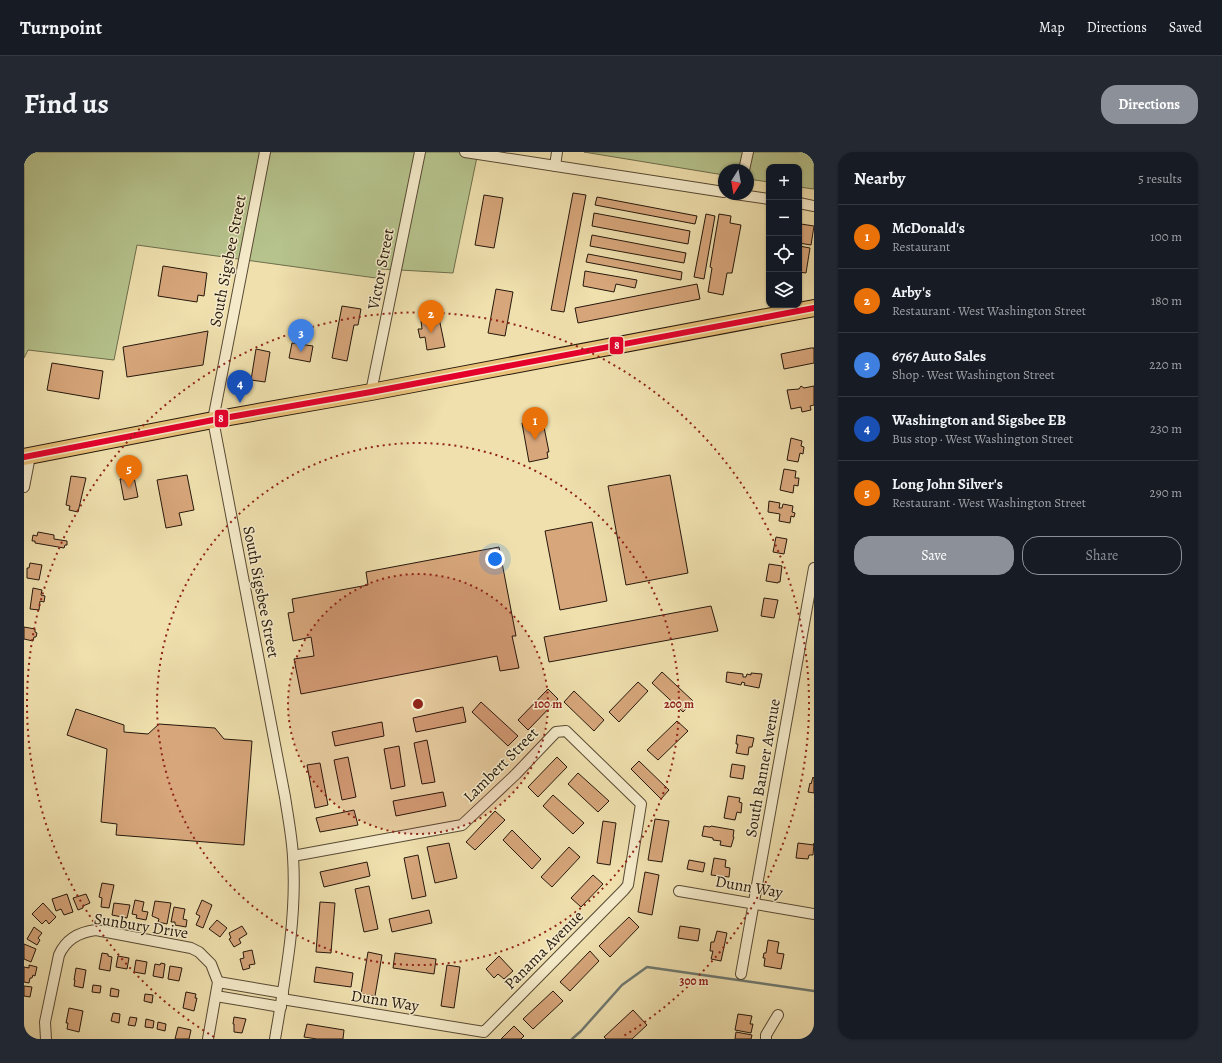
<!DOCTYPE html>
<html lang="en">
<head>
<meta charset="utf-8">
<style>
  :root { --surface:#171b24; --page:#242831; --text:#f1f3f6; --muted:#9ea1a6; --line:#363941; --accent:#8c9099 }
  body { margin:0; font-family:Alegreya,serif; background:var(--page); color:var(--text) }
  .controls { position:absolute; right:12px; top:12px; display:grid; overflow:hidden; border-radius:8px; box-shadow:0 1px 3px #0004 }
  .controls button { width:36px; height:36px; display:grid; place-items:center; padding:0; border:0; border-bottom:1px solid var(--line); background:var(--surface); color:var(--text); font:20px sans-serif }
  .compass { position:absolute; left:694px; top:12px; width:36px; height:36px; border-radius:50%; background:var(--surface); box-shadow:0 1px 3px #0004; rotate:191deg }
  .you { position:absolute; left:471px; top:407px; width:14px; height:14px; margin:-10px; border:3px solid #fff; border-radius:50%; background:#1a73e8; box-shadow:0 0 0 6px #1a73e833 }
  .badge { display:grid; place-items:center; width:26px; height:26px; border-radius:50%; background:var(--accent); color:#fff; font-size:13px; font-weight:700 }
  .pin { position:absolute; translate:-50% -33px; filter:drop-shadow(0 1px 2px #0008) }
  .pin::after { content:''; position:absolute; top:21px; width:14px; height:12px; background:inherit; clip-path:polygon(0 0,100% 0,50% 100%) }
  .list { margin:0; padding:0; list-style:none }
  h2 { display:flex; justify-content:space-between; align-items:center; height:52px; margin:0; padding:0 16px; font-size:17px }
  h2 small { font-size:13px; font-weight:400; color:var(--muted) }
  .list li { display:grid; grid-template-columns:26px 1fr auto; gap:12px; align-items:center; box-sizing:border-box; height:64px; padding:0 16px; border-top:1px solid var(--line) }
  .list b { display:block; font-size:15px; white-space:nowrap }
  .list p { margin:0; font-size:13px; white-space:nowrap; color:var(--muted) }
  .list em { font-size:13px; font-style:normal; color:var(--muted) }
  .actions { display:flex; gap:8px; padding:12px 16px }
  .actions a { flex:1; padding:9px 0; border:1px solid var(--accent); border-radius:16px; text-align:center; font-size:14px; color:var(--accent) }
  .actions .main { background:var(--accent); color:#fff }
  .icon { flex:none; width:22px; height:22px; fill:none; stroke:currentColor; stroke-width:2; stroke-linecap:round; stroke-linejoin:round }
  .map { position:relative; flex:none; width:790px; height:887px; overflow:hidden; border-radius:16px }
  header { display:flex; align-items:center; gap:24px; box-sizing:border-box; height:56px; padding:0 20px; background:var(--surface); border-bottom:1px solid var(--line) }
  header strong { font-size:19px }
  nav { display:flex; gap:22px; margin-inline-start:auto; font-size:14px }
  .intro { display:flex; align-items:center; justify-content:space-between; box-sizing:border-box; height:96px; padding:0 24px }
  h1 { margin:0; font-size:28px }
  .button { padding:10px 18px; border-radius:16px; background:var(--accent); color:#fff; font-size:14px; font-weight:700 }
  main { display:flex; gap:24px; padding:0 24px }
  aside { flex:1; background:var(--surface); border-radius:16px; box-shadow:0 1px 3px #0004 }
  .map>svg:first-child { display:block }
</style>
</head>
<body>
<header>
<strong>Turnpoint</strong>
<nav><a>Map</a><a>Directions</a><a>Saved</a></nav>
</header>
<div class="intro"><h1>Find us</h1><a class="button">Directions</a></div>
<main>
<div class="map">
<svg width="790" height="887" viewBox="0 0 790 887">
  <rect width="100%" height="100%" fill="#efe0ae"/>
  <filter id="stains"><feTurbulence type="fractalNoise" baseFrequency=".005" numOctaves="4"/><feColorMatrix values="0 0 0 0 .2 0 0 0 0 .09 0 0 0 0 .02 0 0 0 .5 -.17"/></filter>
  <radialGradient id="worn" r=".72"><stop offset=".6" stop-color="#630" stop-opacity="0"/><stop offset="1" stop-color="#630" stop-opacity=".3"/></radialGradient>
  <!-- green -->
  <g fill="#b6c38d" stroke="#6e6e4c">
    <path d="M 0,0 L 454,0 L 429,121 L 358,117 L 352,126 L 113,93 L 90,208 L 4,198 L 0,206 Z"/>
    <path d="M 560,0 L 790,0 L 790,37 L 775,35 L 775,15 L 745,15 L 745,30 L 724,27 L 724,18 L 700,18 L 700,23 Z"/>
  </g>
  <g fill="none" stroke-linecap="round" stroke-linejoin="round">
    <!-- stream -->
    <path stroke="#6e7972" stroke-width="2.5" d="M 548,887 L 557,879 L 598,833 L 623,815 L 790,839"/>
  </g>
  <!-- building -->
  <g fill="#d7a67b" stroke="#25180c">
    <path d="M 549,41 L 562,43 L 540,160 L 527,158 Z"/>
    <path d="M 460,43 L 479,46 L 470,96 L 451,93 Z"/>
    <path d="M 573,45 L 673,64 L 671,72 L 571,53 Z"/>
    <path d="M 570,61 L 666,79 L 664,92 L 568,74 Z"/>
    <path d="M 682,62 L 691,64 L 680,127 L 670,125 Z"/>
    <path d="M 695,62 L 707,64 L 706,71 L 717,73 L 708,121 L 703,121 L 699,143 L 684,140 L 688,116 L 686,115 Z"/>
    <path d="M 777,72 L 790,74 L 787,93 L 775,91 Z"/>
    <path d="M 568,83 L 662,101 L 660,111 L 566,94 Z"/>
    <path d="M 775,94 L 786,96 L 782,121 L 775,120 Z"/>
    <path d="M 564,102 L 658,120 L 657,128 L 562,110 Z"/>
    <path d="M 139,114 L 183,121 L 180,144 L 174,143 L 173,150 L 134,144 Z"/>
    <path d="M 561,119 L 613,128 L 611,136 L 592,132 L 590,140 L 559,134 Z"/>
    <path d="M 673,132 L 676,147 L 554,171 L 551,156 Z"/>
    <path d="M 472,137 L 489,140 L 481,184 L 464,181 Z"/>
    <path d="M 318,154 L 337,157 L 334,173 L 330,173 L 323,209 L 308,206 Z"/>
    <path d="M 415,166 L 421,195 L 403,198 L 401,185 L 396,186 L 394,177 L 398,177 L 397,169 Z"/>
    <path d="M 184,179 L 179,213 L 103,225 L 99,195 Z"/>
    <path d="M 268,191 L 289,194 L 286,210 L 265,206 Z"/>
    <path d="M 787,196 L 790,196 L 790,211 L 760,217 L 757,202 Z"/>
    <path d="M 232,197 L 246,200 L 241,230 L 227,228 Z"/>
    <path d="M 28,211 L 79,219 L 75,247 L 23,238 Z"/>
    <path d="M 777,234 L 780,236 L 790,234 L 790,253 L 786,254 L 787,258 L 778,260 L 777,255 L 767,257 L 763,238 L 775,237 Z"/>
    <path d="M 517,268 L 517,270 L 519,270 L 525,300 L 523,300 L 524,306 L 505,310 L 498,271 Z"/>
    <path d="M 767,286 L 778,289 L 777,294 L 780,295 L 779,302 L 776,301 L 774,310 L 763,308 Z"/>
    <path d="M 760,317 L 772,319 L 771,326 L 775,326 L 774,334 L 770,333 L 769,341 L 756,338 Z"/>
    <path d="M 163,323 L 170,358 L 155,361 L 158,373 L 142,376 L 133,328 Z"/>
    <path d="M 646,323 L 664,421 L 602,433 L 584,334 Z"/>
    <path d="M 47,324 L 62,326 L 54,360 L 45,358 L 46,354 L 42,353 Z"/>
    <path d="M 110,325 L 114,345 L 100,348 L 96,327 Z"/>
    <path d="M 745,349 L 756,351 L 755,356 L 758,356 L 759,352 L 769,354 L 768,360 L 771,361 L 770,365 L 767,364 L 766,371 L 755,369 L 756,362 L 744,360 Z"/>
    <path d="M 568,370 L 583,449 L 536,458 L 521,379 Z"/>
    <path d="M 14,380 L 30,383 L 30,387 L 43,389 L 43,393 L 41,393 L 40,396 L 11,391 L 11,389 L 8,389 L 9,383 L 13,384 Z"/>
    <path d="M 752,385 L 763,387 L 760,402 L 749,400 Z"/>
    <path d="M 475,395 L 492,484 L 488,484 L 495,516 L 476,519 L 473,504 L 277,542 L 270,507 L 290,504 L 287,485 L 269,489 L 264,461 L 270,460 L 268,447 L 344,433 L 342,420 Z"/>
    <path d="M 6,411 L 18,413 L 15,428 L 3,426 L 3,416 L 5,416 Z"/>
    <path d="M 745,412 L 758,414 L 756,430 L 754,430 L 754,431 L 742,429 Z"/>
    <path d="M 9,436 L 18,438 L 17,443 L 21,444 L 20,450 L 16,449 L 15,458 L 6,457 Z"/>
    <path d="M 740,446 L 754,448 L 750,466 L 737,464 Z"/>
    <path d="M 687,454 L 694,479 L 525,510 L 520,485 Z"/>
    <path d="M 0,475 L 11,477 L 11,480 L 13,481 L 12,485 L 10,485 L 9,489 L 0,487 Z"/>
    <path d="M 638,520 L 669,549 L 659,560 L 628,531 Z"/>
    <path d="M 703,520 L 719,522 L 719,525 L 722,525 L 723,522 L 727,523 L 727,521 L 738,522 L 735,536 L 720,533 L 721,531 L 718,530 L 717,533 L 702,530 Z"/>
    <path d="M 614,530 L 624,539 L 595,570 L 585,560 Z"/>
    <path d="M 524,537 L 534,547 L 504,578 L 494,568 Z"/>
    <path d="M 550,539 L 580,568 L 570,579 L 540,550 Z"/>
    <path d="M 457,550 L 494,584 L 484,594 L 448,560 Z"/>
    <path d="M 439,555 L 442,570 L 392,580 L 389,566 Z"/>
    <path d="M 52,557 L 100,573 L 100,580 L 124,582 L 135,572 L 191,576 L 200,587 L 228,589 L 220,693 L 92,683 L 93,672 L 77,670 L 83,597 L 43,583 Z"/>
    <path d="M 653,569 L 664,579 L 634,608 L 623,598 Z"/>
    <path d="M 358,570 L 360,584 L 311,594 L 308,580 Z"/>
    <path d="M 713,583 L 730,586 L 728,595 L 725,595 L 724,603 L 712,601 L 714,592 L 712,592 Z"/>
    <path d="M 403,588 L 411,630 L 398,632 L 390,591 Z"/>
    <path d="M 375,594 L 381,634 L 367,637 L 360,597 Z"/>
    <path d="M 324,605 L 332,645 L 318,648 L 310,608 Z"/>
    <path d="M 533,605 L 543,615 L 514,645 L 504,635 Z"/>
    <path d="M 615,609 L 645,638 L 637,647 L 607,617 Z"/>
    <path d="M 296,611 L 304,653 L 291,656 L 283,613 Z"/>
    <path d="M 708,612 L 721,614 L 719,627 L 706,625 Z"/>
    <path d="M 554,621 L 585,649 L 574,660 L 544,632 Z"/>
    <path d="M 789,625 L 790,626 L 790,641 L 784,640 L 786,631 L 787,632 Z"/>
    <path d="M 419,640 L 422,654 L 372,664 L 369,649 Z"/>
    <path d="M 529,643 L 560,671 L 549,682 L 519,654 Z"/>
    <path d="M 704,644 L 716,646 L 715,650 L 718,651 L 717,661 L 713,660 L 711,668 L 700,666 Z"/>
    <path d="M 330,658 L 334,673 L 296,680 L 292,666 Z"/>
    <path d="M 471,659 L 481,668 L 451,698 L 442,690 Z"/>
    <path d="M 631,667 L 645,669 L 638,710 L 624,708 Z"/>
    <path d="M 579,669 L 592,671 L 586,713 L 573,711 Z"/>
    <path d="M 680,674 L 686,675 L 687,674 L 710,678 L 709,685 L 710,685 L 707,695 L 696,693 L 697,689 L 689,688 L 689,686 L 678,684 Z"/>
    <path d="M 488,678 L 517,707 L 508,717 L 479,688 Z"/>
    <path d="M 425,691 L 433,726 L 411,731 L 403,695 Z"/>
    <path d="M 774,691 L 790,693 L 790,691 L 789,703 L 785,703 L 784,707 L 772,706 Z"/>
    <path d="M 545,695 L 556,705 L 528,735 L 517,725 Z"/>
    <path d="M 394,703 L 402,744 L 388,747 L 380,706 Z"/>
    <path d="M 690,706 L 702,708 L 701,715 L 706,716 L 705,725 L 687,723 Z"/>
    <path d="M 665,708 L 681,711 L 679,720 L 663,717 Z"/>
    <path d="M 343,710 L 346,724 L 300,735 L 296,720 Z"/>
    <path d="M 621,720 L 635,723 L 628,763 L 614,760 Z"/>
    <path d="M 569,723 L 579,732 L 557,755 L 547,746 Z"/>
    <path d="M 78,731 L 90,733 L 85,756 L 77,755 L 78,746 L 75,745 Z"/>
    <path d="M 345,734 L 354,777 L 340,780 L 331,737 Z"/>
    <path d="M 43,742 L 49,760 L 40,763 L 37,757 L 32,759 L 28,747 Z"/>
    <path d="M 62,742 L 66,751 L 59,754 L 59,756 L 54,758 L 49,746 Z"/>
    <path d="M 111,748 L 120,750 L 118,759 L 124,760 L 122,768 L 112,766 L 113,763 L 108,762 Z"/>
    <path d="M 178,748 L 188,753 L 179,776 L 172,773 L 176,764 L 172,762 Z"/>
    <path d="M 131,749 L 147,751 L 143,772 L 134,770 L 135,767 L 128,764 Z"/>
    <path d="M 296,750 L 311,751 L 307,801 L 292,800 Z"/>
    <path d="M 19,751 L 32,765 L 25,772 L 22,768 L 18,772 L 8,762 Z"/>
    <path d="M 90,751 L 106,753 L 103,766 L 88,763 Z"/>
    <path d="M 150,755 L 161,757 L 159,767 L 163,768 L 162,775 L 151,773 L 151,770 L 147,770 Z"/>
    <path d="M 405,758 L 408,771 L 368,780 L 365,767 Z"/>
    <path d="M 605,765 L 615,775 L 586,805 L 575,794 Z"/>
    <path d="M 193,768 L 203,776 L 196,785 L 185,777 Z"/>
    <path d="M 218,774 L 223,782 L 215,787 L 217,791 L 210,795 L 205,787 L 207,786 L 205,781 Z"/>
    <path d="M 656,774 L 676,777 L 674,789 L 654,786 Z"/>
    <path d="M 10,775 L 18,781 L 14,786 L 16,788 L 13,793 L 3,787 Z"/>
    <path d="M 693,779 L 703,781 L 697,809 L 687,807 L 689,799 L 686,799 L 687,790 L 690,790 Z"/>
    <path d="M 744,788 L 755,790 L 753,801 L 760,802 L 757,817 L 740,814 L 741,806 L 739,806 L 740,801 L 742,801 Z"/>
    <path d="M 0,792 L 12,797 L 7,810 L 0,807 Z"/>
    <path d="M 228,798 L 231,812 L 225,813 L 226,816 L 219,818 L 216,807 L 220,806 L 219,800 Z"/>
    <path d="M 566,799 L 575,809 L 546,839 L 536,830 Z"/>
    <path d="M 344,800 L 358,803 L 351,844 L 337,842 Z"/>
    <path d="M 78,801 L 84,802 L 84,804 L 88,805 L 86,819 L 75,817 Z"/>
    <path d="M 371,801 L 412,807 L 410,822 L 369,816 Z"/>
    <path d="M 94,804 L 105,806 L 103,817 L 92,815 Z"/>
    <path d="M 475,804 L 489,819 L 480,827 L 474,822 L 470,826 L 462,817 Z"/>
    <path d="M 112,808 L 123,810 L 121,822 L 110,820 Z"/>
    <path d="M 137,811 L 141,812 L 139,826 L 129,824 L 131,812 L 136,813 Z"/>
    <path d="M 5,813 L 13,815 L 11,824 L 9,823 L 8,826 L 6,826 L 5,831 L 0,830 L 0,815 L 5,816 Z"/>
    <path d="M 423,813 L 436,815 L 430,856 L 417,854 Z"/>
    <path d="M 146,814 L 158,816 L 155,829 L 144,827 Z"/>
    <path d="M 292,815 L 329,821 L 327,835 L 290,830 Z"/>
    <path d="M 52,816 L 62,818 L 59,836 L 50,834 L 51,828 L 50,828 Z"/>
    <path d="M 69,833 L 77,834 L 76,841 L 68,840 Z"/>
    <path d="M 0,834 L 8,835 L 6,845 L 0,844 Z"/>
    <path d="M 87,836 L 95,838 L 94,845 L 86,844 Z"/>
    <path d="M 529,839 L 539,849 L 509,877 L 499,867 Z"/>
    <path d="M 162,840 L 172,842 L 171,846 L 173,846 L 170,859 L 159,856 Z"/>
    <path d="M 121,842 L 129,843 L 128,851 L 120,849 Z"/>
    <path d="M 45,856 L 59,859 L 55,880 L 43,877 L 44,871 L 42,871 Z"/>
    <path d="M 609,858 L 623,873 L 608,887 L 582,887 L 580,885 Z"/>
    <path d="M 89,861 L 96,862 L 95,871 L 87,869 Z"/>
    <path d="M 714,862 L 728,864 L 726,872 L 729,872 L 727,881 L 711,878 Z"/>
    <path d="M 106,865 L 113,866 L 111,874 L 104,873 Z"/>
    <path d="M 210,865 L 222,867 L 218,881 L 210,880 L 210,872 L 209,872 Z"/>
    <path d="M 122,867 L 130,869 L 129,876 L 121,875 Z"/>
    <path d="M 134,870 L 142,872 L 141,879 L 133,877 Z"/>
    <path d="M 283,872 L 320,878 L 319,887 L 293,887 L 280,885 Z"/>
    <path d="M 490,874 L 500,884 L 497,887 L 477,887 Z"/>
    <path d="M 154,875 L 167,878 L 165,887 L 151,887 Z"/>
    <path d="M 712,880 L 728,883 L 727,887 L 711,887 Z"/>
  </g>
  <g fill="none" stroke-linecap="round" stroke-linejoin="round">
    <!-- street casing -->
    <g stroke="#584a34" stroke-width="12">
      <g id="street">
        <path d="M 241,0 L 189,268 L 261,645 C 264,665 268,685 269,705 C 273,767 261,827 251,887"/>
        <path d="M 441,0 L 700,40"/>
        <path d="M 531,14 L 533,0"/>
        <path d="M 720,18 L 724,0"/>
        <path d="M 711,42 L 745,47"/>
        <path d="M 775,51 L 790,54"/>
        <path d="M 347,240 L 396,0"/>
        <path d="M 0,335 L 6,304"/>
        <path d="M 655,739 L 790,762"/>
        <path d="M 717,822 L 790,416"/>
        <path d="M 194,830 L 259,841"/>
        <path d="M 192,844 L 257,855"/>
        <path d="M 258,847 L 460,880 L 600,738 L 604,733 L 617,652 L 542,579 L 532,580 L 492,622 L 438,673 L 269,704"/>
        <path d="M 22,887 L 21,870 L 35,803 C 42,787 55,780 72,778 L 167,796 L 175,800 L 187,812 L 194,830 L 184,887"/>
        <path d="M 742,887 L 742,883 L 754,863"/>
      </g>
    </g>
    <!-- primary casing -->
    <g stroke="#25180c" stroke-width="18">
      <path id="primary" d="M 0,305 L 189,268 L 347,240 L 790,156"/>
    </g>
    <!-- street -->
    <use href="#street" stroke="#f5ebca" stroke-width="10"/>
    <!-- primary -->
    <use href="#primary" stroke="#e8c077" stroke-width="16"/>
    <!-- bus-1 casing -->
    <g stroke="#f5ebca" stroke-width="9">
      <path id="bus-1" d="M 0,305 L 189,268 L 347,240 L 790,156"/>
    </g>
    <!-- bus-1 -->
    <use href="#bus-1" stroke="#e4002b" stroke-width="6"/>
  </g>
  <!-- distance rings -->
  <circle cx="394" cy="552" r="130" fill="#8f2418" fill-opacity=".12"/>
  <g fill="none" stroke="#8f2418" stroke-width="2" stroke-dasharray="2 4">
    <circle cx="394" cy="552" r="130"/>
    <circle cx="394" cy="552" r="261"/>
    <path d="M190 885A391 391 0 1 1 598 885"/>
  </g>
  <g text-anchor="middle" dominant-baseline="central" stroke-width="3" stroke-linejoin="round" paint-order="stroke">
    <!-- street labels -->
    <g font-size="16" fill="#25180c" stroke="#f5ebca">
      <text transform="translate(204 109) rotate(-79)">South Sigsbee Street</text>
      <text transform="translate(357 117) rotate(-79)">Victor Street</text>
      <text transform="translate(237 440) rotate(79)">South Sigsbee Street</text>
      <text transform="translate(477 613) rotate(-45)">Lambert Street</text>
      <text transform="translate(739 616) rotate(-80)">South Banner Avenue</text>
      <text transform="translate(725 735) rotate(10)">Dunn Way</text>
      <text transform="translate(117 774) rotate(9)">Sunbury Drive</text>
      <text transform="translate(520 798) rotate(-45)">Panama Avenue</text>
      <text transform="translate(361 849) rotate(9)">Dunn Way</text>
    </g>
  </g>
  <circle cx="394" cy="552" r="6" fill="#8f2418" stroke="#f5ebca" stroke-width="2"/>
  <g font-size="12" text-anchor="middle" font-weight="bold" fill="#8f2418" stroke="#f5ebca" stroke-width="3" stroke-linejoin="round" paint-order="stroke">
    <text x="524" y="556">100 m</text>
    <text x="655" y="556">200 m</text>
    <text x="670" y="833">300 m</text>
  </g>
  <g stroke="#f5ebca" stroke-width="1.5">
    <rect x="585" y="184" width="15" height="19" rx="4" fill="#e4002b"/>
    <rect x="190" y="257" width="15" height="19" rx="4" fill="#e4002b"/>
  </g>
  <g font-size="11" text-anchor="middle" font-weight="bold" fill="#fff">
    <text x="593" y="197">8</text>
    <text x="197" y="270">8</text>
  </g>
  <rect width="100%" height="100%" filter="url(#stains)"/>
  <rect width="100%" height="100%" fill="url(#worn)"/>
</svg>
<div class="controls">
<button>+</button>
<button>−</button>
<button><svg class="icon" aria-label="locate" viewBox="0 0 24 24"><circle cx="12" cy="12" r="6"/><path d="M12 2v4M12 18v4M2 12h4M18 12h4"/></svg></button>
<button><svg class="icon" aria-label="layers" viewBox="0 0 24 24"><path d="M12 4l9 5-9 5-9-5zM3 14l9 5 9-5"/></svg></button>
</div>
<svg class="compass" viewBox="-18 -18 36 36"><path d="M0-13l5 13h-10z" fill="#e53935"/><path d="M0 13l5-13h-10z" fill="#9ea1a6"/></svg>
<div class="you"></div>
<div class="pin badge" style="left:511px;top:288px;background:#e8710a">1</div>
<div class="pin badge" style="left:407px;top:181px;background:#e8710a">2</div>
<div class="pin badge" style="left:277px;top:200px;background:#3f7fe0">3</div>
<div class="pin badge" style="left:216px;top:251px;background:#1a4fb4">4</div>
<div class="pin badge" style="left:105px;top:336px;background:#e8710a">5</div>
</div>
<aside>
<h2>Nearby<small>5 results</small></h2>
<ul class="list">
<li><span class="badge" style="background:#e8710a">1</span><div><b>McDonald's</b><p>Restaurant</p></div><em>100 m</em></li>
<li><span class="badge" style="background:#e8710a">2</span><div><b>Arby's</b><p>Restaurant · West Washington Street</p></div><em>180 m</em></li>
<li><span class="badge" style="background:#3f7fe0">3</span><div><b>6767 Auto Sales</b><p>Shop · West Washington Street</p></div><em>220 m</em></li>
<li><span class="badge" style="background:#1a4fb4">4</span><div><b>Washington and Sigsbee EB</b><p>Bus stop · West Washington Street</p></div><em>230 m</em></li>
<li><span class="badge" style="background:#e8710a">5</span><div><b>Long John Silver's</b><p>Restaurant · West Washington Street</p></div><em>290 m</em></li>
</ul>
<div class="actions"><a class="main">Save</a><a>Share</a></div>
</aside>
</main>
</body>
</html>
